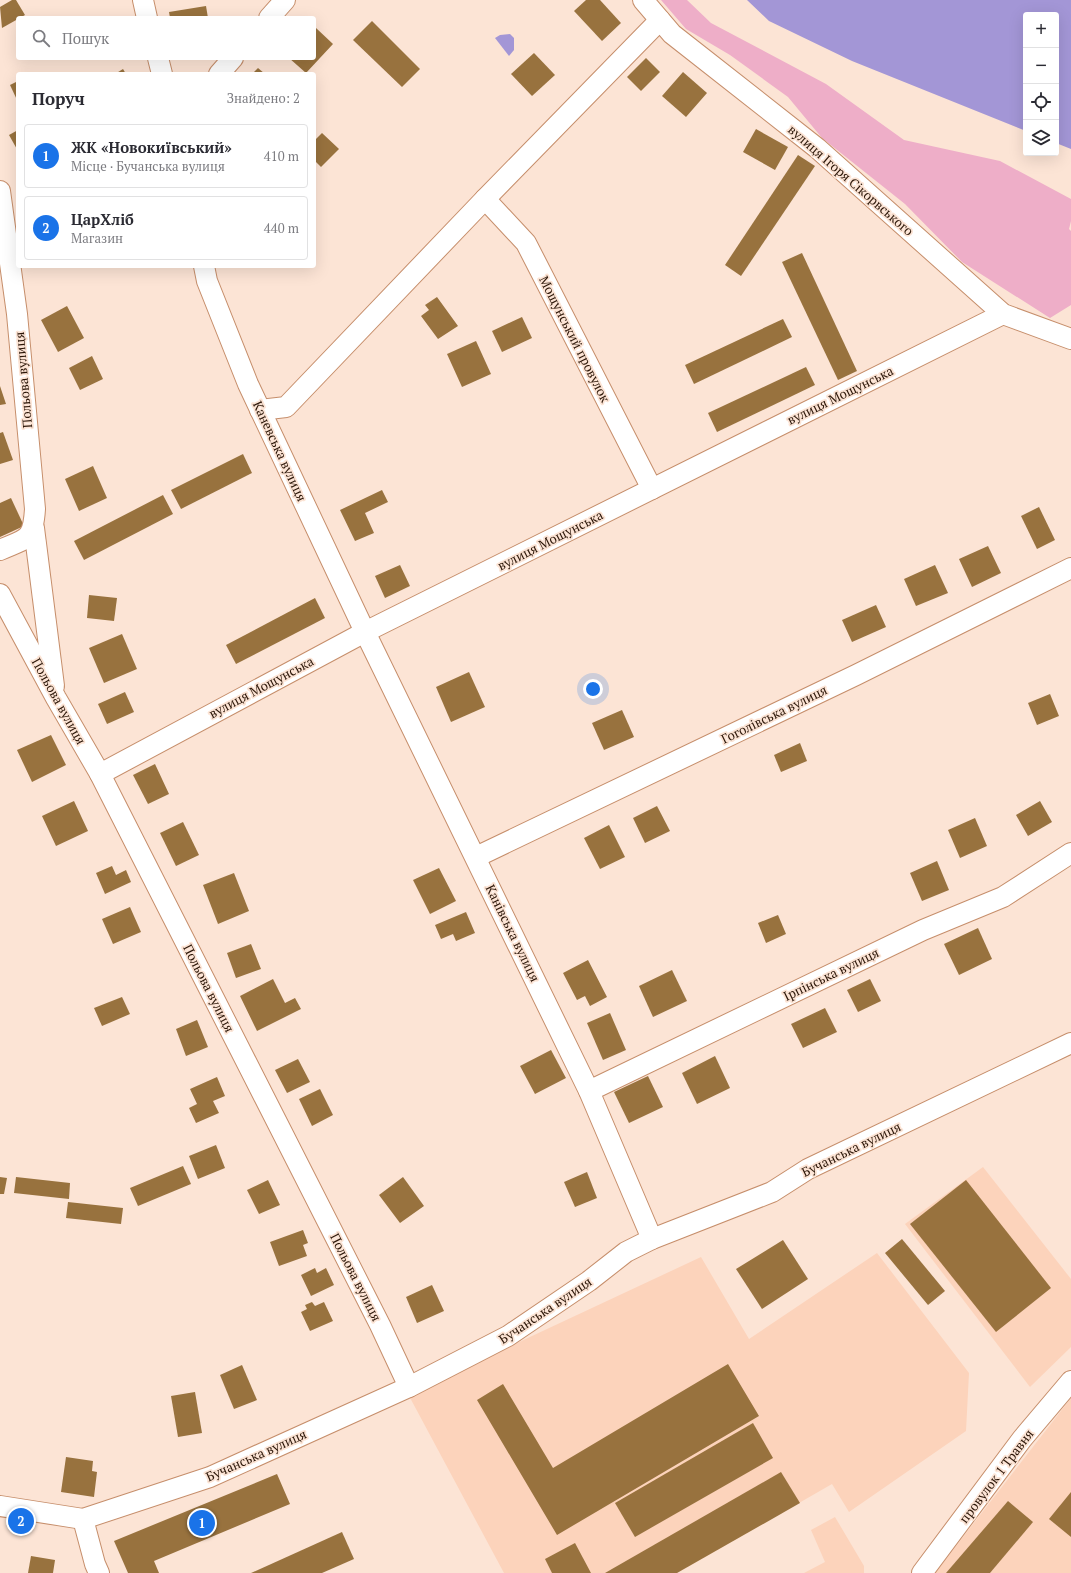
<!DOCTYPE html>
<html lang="uk">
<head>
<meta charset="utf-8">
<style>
  :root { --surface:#fff; --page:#f7f7f7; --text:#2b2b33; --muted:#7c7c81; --line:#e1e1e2; --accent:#1a73e8 }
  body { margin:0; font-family:"PT Serif",serif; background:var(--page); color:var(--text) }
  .controls { position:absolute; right:12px; top:12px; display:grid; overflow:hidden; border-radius:4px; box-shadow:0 4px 16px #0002 }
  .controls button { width:36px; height:36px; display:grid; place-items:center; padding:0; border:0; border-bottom:1px solid var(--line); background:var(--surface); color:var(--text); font:20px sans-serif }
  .you { position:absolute; left:593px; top:689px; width:14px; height:14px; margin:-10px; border:3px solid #fff; border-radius:50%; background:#1a73e8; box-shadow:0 0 0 6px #1a73e833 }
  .badge { display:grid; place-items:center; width:26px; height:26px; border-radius:50%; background:var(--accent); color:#fff; font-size:13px; font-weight:700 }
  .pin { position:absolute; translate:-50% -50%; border:2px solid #fff; box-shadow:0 1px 4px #0006 }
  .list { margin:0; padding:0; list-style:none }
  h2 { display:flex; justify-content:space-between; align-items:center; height:52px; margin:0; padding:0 16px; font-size:17px }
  h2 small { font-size:13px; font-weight:400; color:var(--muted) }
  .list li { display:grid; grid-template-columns:26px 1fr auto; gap:12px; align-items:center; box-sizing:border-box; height:64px; margin:0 8px 8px; padding:0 8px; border:1px solid var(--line); border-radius:4px }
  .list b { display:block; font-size:15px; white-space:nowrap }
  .list p { margin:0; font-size:13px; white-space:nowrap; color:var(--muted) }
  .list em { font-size:13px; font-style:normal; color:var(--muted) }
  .icon { flex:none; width:22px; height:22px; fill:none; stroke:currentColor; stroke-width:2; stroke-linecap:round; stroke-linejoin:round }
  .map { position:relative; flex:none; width:1071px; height:1573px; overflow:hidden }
  .search { position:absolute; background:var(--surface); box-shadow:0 4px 16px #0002; left:16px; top:16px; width:300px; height:44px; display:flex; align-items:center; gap:10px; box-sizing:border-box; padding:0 14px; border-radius:4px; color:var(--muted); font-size:15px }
  .panel { position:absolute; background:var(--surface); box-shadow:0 4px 16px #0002; left:16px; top:72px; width:300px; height:196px; border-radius:4px }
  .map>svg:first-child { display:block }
</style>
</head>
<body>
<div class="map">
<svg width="1071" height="1573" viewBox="0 0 1071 1573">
  <rect width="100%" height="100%" fill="#fce4d5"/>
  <!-- built -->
  <g fill="#fcd3bb">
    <path d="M 983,1167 L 1071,1279 L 1071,1347 L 1030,1387 L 905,1224 Z"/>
    <path d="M 877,1253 L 969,1373 L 966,1431 L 849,1512 L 832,1484 L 677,1573 L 504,1573 L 408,1394 L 701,1257 L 749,1339 Z"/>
    <path d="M 1071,1398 L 1071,1573 L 935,1573 Z"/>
    <path d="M 835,1517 L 864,1566 L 864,1573 L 804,1573 L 825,1562 L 811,1530 Z"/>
  </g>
  <!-- green -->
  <path fill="#eeaec8" d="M 661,0 L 687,0 L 711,23 L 826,84 L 904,140 L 1000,161 L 1071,199 L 1071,221 L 1069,229 L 1071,231 L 1071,305 L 1050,318 L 962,262 L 905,204 L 822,138 L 788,97 L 730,55 L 686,29 Z"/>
  <!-- water -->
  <g fill="#a396d6">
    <path d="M 747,0 L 1071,0 L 1071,149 L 1056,143 L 1056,15 L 1026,15 L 1026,131 L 852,61 L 769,21 Z"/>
    <path d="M 510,34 L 514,38 L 514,50 L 509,56 L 495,38 L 500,35 Z"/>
  </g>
  <!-- building -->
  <g fill="#98723e">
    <path d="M 12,0 L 16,0 L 25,15 L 2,28 L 0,7 Z"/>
    <path d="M 586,0 L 600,0 L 621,23 L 602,41 L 574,11 Z"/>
    <path d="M 206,6 L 208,18 L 170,18 L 169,12 Z"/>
    <path d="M 372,21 L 420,69 L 402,87 L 353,40 Z"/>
    <path d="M 316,28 L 333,44 L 306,73 L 289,58 L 314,58 L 314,30 Z"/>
    <path d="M 534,53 L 555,75 L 532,96 L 511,74 Z"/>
    <path d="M 646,58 L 660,72 L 641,91 L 627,77 Z"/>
    <path d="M 258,68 L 265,74 L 252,74 Z"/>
    <path d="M 123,69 L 126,74 L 115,74 Z"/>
    <path d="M 683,72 L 707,93 L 686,117 L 662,96 Z"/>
    <path d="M 18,81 L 18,102 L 10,85 Z"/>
    <path d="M 756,129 L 788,147 L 775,170 L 743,152 Z"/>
    <path d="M 18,130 L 18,151 L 9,135 Z"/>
    <path d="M 322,133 L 339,149 L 321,167 L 314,160 L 314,141 Z"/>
    <path d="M 798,155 L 815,166 L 741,276 L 725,265 Z"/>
    <path d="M 802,253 L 857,371 L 838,380 L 782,262 Z"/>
    <path d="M 437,297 L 458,326 L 438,339 L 421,316 L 429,310 L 425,305 Z"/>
    <path d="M 67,306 L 84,338 L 58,352 L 41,320 Z"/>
    <path d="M 522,317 L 532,338 L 502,352 L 492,331 Z"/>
    <path d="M 783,319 L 792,337 L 694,384 L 685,365 Z"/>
    <path d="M 476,341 L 491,374 L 462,387 L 447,354 Z"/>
    <path d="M 92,356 L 103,379 L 80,390 L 69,368 Z"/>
    <path d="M 806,367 L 815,385 L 717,432 L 708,413 Z"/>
    <path d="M 0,386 L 6,404 L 0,405 Z"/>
    <path d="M 3,432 L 13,460 L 0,464 L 0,433 Z"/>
    <path d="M 243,454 L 252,473 L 181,509 L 171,490 Z"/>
    <path d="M 93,466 L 107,498 L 79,511 L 65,479 Z"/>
    <path d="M 382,490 L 388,502 L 365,513 L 374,533 L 355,541 L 340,510 Z"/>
    <path d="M 163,495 L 173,514 L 84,560 L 74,541 Z"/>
    <path d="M 11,498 L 24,526 L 0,537 L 0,503 Z"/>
    <path d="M 1039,507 L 1055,540 L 1037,549 L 1021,516 Z"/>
    <path d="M 988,546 L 1001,573 L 972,587 L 959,559 Z"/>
    <path d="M 400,565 L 410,586 L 385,598 L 375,576 Z"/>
    <path d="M 935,565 L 948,593 L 916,606 L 904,579 Z"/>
    <path d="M 89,595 L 117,598 L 114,621 L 87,618 Z"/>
    <path d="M 315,598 L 325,618 L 236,664 L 226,645 Z"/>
    <path d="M 876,605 L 886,627 L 852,642 L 842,620 Z"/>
    <path d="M 122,634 L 137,669 L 104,683 L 89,648 Z"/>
    <path d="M 469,672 L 485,707 L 451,722 L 436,687 Z"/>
    <path d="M 125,692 L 134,712 L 107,724 L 98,704 Z"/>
    <path d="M 1050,694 L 1059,716 L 1037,725 L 1028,703 Z"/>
    <path d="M 622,710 L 634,737 L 604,750 L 592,723 Z"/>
    <path d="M 51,735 L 66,765 L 32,782 L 17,750 Z"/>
    <path d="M 800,743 L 807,761 L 781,772 L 774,755 Z"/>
    <path d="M 155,764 L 169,794 L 148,804 L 133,775 Z"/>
    <path d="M 74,801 L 88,831 L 56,846 L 42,816 Z"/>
    <path d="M 1040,801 L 1052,822 L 1028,836 L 1016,815 Z"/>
    <path d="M 657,806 L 670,831 L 645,843 L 633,818 Z"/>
    <path d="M 975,818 L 987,846 L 960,858 L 948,830 Z"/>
    <path d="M 183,822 L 199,855 L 176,866 L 160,833 Z"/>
    <path d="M 609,825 L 625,857 L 600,869 L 584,838 Z"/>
    <path d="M 937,861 L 949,890 L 922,901 L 910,873 Z"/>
    <path d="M 112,866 L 116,875 L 126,870 L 131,882 L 105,894 L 96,873 Z"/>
    <path d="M 439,868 L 456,901 L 430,914 L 413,880 Z"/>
    <path d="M 234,873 L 249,911 L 218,924 L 203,885 Z"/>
    <path d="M 130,907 L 141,932 L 113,944 L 102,919 Z"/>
    <path d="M 466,912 L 475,933 L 456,941 L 453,934 L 441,939 L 435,925 Z"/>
    <path d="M 778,915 L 786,934 L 766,943 L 758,923 Z"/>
    <path d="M 978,928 L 992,959 L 959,975 L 944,944 Z"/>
    <path d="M 251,944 L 261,969 L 236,978 L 227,953 Z"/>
    <path d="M 588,960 L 607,997 L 590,1006 L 585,996 L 577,1000 L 563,973 Z"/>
    <path d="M 672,970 L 687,1001 L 653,1017 L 639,986 Z"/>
    <path d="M 273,979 L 285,1003 L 295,998 L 301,1009 L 257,1031 L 240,996 Z"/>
    <path d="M 870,979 L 881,1001 L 858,1012 L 847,990 Z"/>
    <path d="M 122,997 L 130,1014 L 102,1026 L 94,1008 Z"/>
    <path d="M 825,1008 L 837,1032 L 803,1048 L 791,1024 Z"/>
    <path d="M 610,1013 L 626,1050 L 603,1060 L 587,1023 Z"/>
    <path d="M 197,1020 L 208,1047 L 186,1056 L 176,1029 Z"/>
    <path d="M 551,1050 L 566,1078 L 535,1094 L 520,1066 Z"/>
    <path d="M 715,1056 L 730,1088 L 697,1104 L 682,1073 Z"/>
    <path d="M 298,1059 L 310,1082 L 287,1093 L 275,1070 Z"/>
    <path d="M 648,1076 L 663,1107 L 629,1123 L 614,1092 Z"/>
    <path d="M 217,1077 L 225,1096 L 213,1101 L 219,1113 L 196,1123 L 189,1108 L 197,1104 L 190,1089 Z"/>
    <path d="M 320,1089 L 333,1115 L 312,1126 L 299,1099 Z"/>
    <path d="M 216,1145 L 225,1168 L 198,1179 L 189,1156 Z"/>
    <path d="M 183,1166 L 191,1184 L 138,1206 L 130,1188 Z"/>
    <path d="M 587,1172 L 597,1198 L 575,1207 L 564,1182 Z"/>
    <path d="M 0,1177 L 7,1178 L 4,1194 L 0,1194 Z"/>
    <path d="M 16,1177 L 70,1183 L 69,1199 L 14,1193 Z"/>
    <path d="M 403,1177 L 424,1206 L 400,1223 L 379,1195 Z"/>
    <path d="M 268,1180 L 280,1205 L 259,1214 L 247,1190 Z"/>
    <path d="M 966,1180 L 1051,1288 L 996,1332 L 910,1224 Z"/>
    <path d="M 68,1202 L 123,1208 L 121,1224 L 66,1218 Z"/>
    <path d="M 303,1230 L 308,1243 L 303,1245 L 307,1256 L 279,1266 L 270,1242 Z"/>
    <path d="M 902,1239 L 945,1291 L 928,1305 L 885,1253 Z"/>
    <path d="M 783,1240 L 808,1279 L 762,1309 L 736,1269 Z"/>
    <path d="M 315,1268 L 317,1273 L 326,1268 L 334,1285 L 311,1296 L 301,1275 Z"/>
    <path d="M 432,1285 L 444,1311 L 417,1323 L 406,1297 Z"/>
    <path d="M 312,1302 L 315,1306 L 324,1302 L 333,1321 L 310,1331 L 301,1312 L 307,1309 L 305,1305 Z"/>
    <path d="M 728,1364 L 759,1416 L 557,1535 L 477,1400 L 503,1384 L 553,1468 Z"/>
    <path d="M 242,1365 L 257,1400 L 234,1409 L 220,1375 Z"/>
    <path d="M 195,1392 L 202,1433 L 178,1437 L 171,1396 Z"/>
    <path d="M 753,1423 L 773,1458 L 635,1537 L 615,1503 Z"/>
    <path d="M 66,1457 L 93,1461 L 92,1471 L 97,1472 L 94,1497 L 61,1492 Z"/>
    <path d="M 781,1472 L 800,1503 L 677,1573 L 605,1573 Z"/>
    <path d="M 277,1474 L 290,1504 L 154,1561 L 159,1573 L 128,1573 L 114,1541 Z"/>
    <path d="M 1071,1492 L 1071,1537 L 1049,1519 Z"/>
    <path d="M 1008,1501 L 1033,1522 L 990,1573 L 946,1573 Z"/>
    <path d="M 342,1532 L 354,1559 L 322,1573 L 251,1573 Z"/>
    <path d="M 575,1543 L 591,1573 L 552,1573 L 545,1559 Z"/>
    <path d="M 31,1556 L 55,1560 L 53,1573 L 28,1573 Z"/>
  </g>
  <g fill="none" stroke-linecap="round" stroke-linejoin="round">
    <!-- minor casing -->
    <g stroke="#c68e6b" stroke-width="22">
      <g id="minor">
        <path d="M 143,0 L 147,18"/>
        <path d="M 643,0 L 672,34 L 817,148 L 1003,314 L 1071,339"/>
        <path d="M 269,18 L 285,0"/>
        <path d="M 158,58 L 162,74"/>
        <path d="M 219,74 L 233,58"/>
        <path d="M 0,191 L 17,314 L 35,509 C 33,541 27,538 0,550"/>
        <path d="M 485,199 L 660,20"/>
        <path d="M 204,266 L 207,281 L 248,384 L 365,632 L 589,1091 L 652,1239"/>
        <path d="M 260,410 L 286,407 L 485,199 L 526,243 L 652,489"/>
        <path d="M 34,528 L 54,686"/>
        <path d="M 0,594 L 56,698 L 100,774 L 380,1325 L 409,1387"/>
        <path d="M 100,774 L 365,632 L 1003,314"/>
        <path d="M 476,857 L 856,675 L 1071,568"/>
        <path d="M 589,1091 L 923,930 L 1003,897 L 1071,853"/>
        <path d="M 0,1506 L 83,1519 L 210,1477 L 409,1387 L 508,1336 L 589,1281 L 626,1252 L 652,1239 L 772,1192 L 808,1169 L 1071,1043"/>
        <path d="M 83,1519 L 95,1564 L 99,1573"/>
        <path d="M 922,1573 L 1022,1439 L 1071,1381"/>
      </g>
    </g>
    <!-- minor -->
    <use href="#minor" stroke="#fff" stroke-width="20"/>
  </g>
  <g text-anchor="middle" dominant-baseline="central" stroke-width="3.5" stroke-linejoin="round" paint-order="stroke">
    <!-- street labels -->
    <g font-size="13" fill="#2b1608" stroke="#fce4d5">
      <text transform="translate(851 180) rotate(41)">вулиця Ігоря Сікорвського</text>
      <text transform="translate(575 339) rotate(63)">Мощунський провулок</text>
      <text transform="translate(23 380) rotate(-95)">Польова вулиця</text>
      <text transform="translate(840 395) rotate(-26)">вулиця Мощунська</text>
      <text transform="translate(280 451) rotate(65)">Каневська вулиця</text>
      <text transform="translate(550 540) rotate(-27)">вулиця Мощунська</text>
      <text transform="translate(261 687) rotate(-28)">вулиця Мощунська</text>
      <text transform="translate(59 701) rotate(61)">Польова вулиця</text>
      <text transform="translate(774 714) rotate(-26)">Гоголівська вулиця</text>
      <text transform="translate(513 933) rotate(64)">Канівська вулиця</text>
      <text transform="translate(831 974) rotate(-26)">Ірпінська вулиця</text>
      <text transform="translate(209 988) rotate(63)">Польова вулиця</text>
      <text transform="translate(851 1149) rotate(-26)">Бучанська вулиця</text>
      <text transform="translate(356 1277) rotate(63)">Польова вулиця</text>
      <text transform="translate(545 1310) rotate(-34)">Бучанська вулиця</text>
      <text transform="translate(256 1455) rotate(-24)">Бучанська вулиця</text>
      <text transform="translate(996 1476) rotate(-53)">провулок 1 Травня</text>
    </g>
  </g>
</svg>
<div class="controls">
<button>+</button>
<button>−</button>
<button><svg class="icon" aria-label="locate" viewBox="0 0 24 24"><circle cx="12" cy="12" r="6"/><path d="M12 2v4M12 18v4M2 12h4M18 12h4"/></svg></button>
<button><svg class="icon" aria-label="layers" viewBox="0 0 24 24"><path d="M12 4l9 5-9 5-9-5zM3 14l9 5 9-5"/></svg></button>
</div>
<div class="you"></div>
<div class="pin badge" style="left:202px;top:1523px">1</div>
<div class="pin badge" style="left:21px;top:1521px">2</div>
<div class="search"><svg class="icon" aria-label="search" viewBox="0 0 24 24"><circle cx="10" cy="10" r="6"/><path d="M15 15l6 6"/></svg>Пошук</div>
<section class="panel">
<h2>Поруч<small>Знайдено: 2</small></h2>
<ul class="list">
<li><span class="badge">1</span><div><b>ЖК «Новокиївський»</b><p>Місце · Бучанська вулиця</p></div><em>410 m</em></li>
<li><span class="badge">2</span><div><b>ЦарХліб</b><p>Магазин</p></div><em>440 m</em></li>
</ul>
</section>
</div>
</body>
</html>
